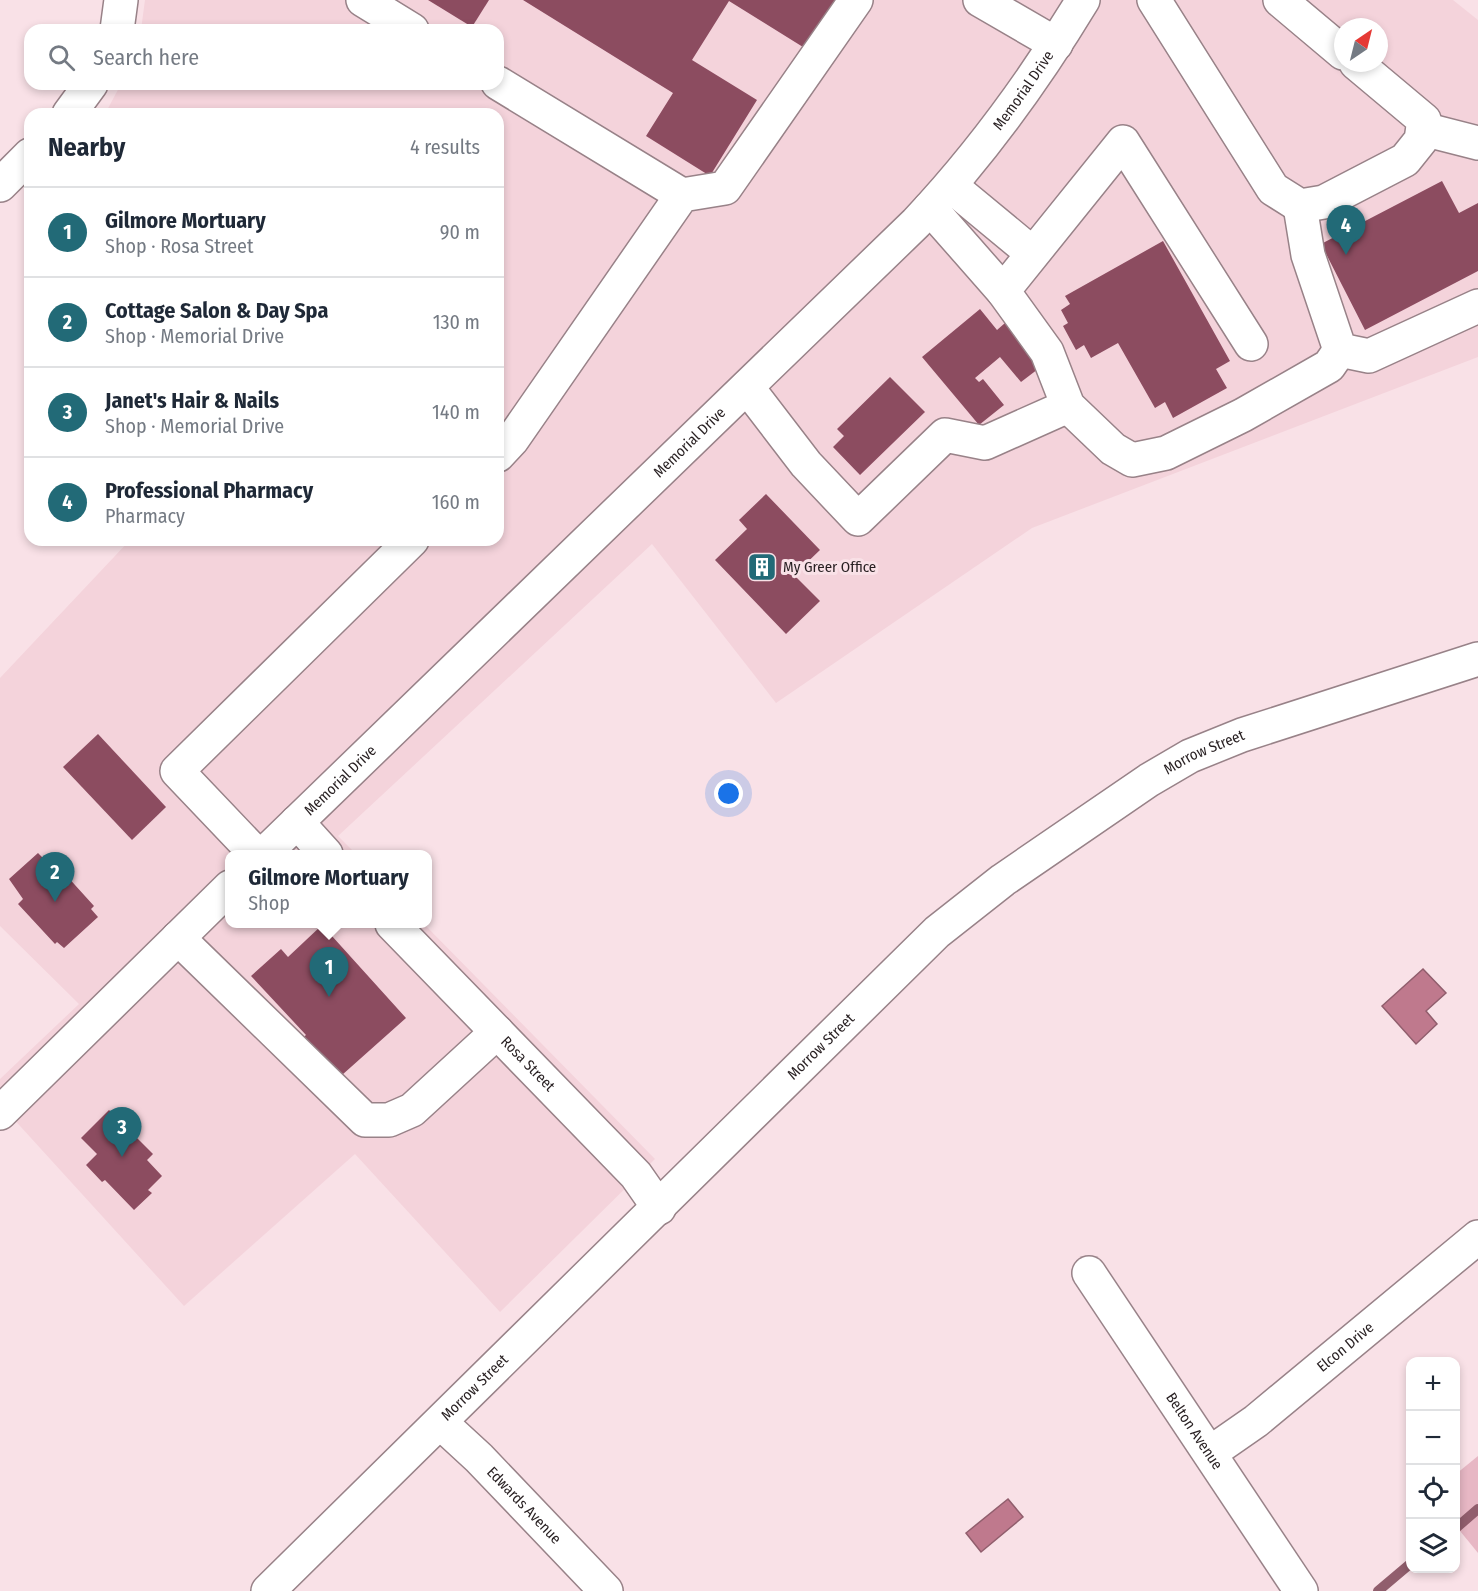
<!DOCTYPE html>
<html lang="en">
<head>
<meta charset="utf-8">
<style>
  :root { --surface:#fff; --page:#f2f2f3; --text:#1f2937; --muted:#747a83; --line:#e0e1e3; --accent:#226a77 }
  body { margin:0; font-family:"Fira Sans Condensed",sans-serif; background:var(--page); color:var(--text) }
  .controls { position:absolute; right:18px; bottom:18px; display:grid; overflow:hidden; border-radius:12px; box-shadow:0 3px 9px #0003 }
  .controls button { width:54px; height:54px; display:grid; place-items:center; padding:0; border:0; border-bottom:2px solid var(--line); background:var(--surface); color:var(--text); font:30px sans-serif }
  .compass { position:absolute; left:1334px; top:18px; width:54px; height:54px; border-radius:50%; background:var(--surface); box-shadow:0 3px 9px #0003; rotate:35deg }
  .you { position:absolute; left:729px; top:794px; width:21px; height:21px; margin:-15px; border:4px solid #fff; border-radius:50%; background:#1a73e8; box-shadow:0 0 0 9px #1a73e833 }
  .badge { display:grid; place-items:center; width:39px; height:39px; border-radius:50%; background:var(--accent); color:#fff; font-size:20px; font-weight:700 }
  .pin { position:absolute; translate:-50% -50px; filter:drop-shadow(0 2px 3px #0008) }
  .pin::after { content:''; position:absolute; top:32px; width:21px; height:18px; background:inherit; clip-path:polygon(0 0,100% 0,50% 100%) }
  .popup { position:absolute; left:225px; top:850px; width:207px; height:78px; box-sizing:border-box; display:grid; place-content:center; border-radius:12px; background:var(--surface); filter:drop-shadow(0 2px 4px #0005); font-size:20px; white-space:nowrap; color:var(--muted) }
  .popup b { font-size:22px; color:var(--text) }
  .popup::after { content:''; position:absolute; left:50%; top:100%; margin-left:-12px; border:12px solid transparent; border-top-color:var(--surface) }
  .list { margin:0; padding:0; list-style:none }
  h2 { display:flex; justify-content:space-between; align-items:center; height:78px; margin:0; padding:0 24px; font-size:26px }
  h2 small { font-size:20px; font-weight:400; color:var(--muted) }
  .list li { display:grid; grid-template-columns:39px 1fr auto; gap:18px; align-items:center; box-sizing:border-box; height:90px; padding:0 24px; border-top:2px solid var(--line) }
  .list b { display:block; font-size:22px; white-space:nowrap }
  .list p { margin:0; font-size:20px; white-space:nowrap; color:var(--muted) }
  .list em { font-size:20px; font-style:normal; color:var(--muted) }
  .icon { flex:none; width:33px; height:33px; fill:none; stroke:currentColor; stroke-width:2; stroke-linecap:round; stroke-linejoin:round }
  .map { position:relative; flex:none; width:1478px; height:1591px; overflow:hidden }
  .search { position:absolute; background:var(--surface); box-shadow:0 3px 9px #0003; left:24px; top:24px; width:480px; height:66px; display:flex; align-items:center; gap:15px; box-sizing:border-box; padding:0 21px; border-radius:18px; color:var(--muted); font-size:22px }
  .panel { position:absolute; background:var(--surface); box-shadow:0 3px 9px #0003; left:24px; top:108px; width:480px; height:438px; border-radius:18px }
  .map>svg:first-child { display:block }
</style>
</head>
<body>
<div class="map">
<svg width="1478" height="1591" viewBox="0 0 1478 1591">
  <rect width="100%" height="100%" fill="#f9e1e7"/>
  <!-- built -->
  <path fill="#f4d3db" fill-rule="evenodd" d="M 145,0 L 1453,0 L 1478,20 L 1478,357 L 1032,528 L 776,703 L 652,544 L 338,836 L 356,854 L 230,854 L 230,924 L 424,924 L 655,1159 L 500,1312 L 355,1154 L 184,1306 L 0,1104 L 0,1079 L 79,1004 L 0,926 L 0,678 L 130,540 L 498,540 L 498,114 L 105,114 L 121,84 L 498,84 L 498,30 L 141,30 ZM 1343,27 L 1379,27 L 1379,63 L 1343,63 Z"/>
  <!-- green -->
  <path fill="#e7b7c4" d="M 1478,1456 L 1478,1553 L 1456,1526 L 1456,1474 Z"/>
  <!-- water -->
  <g fill="#bf798d" stroke="#915e6d" stroke-width="1.5">
    <path d="M 1423,969 L 1446,993 L 1426,1011 L 1437,1024 L 1416,1044 L 1382,1006 Z"/>
    <path d="M 1008,1499 L 1023,1517 L 981,1552 L 966,1533 Z"/>
  </g>
  <g fill="none" stroke-linecap="round" stroke-linejoin="round">
    <!-- stream -->
    <g stroke="#915e6d" stroke-width="10">
      <path d="M 1456,1528 L 1478,1509"/>
      <path d="M 1378,1591 L 1410,1564"/>
    </g>
  </g>
  <!-- building -->
  <g fill="#8c4c60">
    <path d="M 428,0 L 489,0 L 472,27 Z"/>
    <path d="M 523,0 L 844,0 L 811,52 L 729,1 L 692,60 L 757,100 L 710,176 L 646,136 L 673,93 Z"/>
    <path d="M 1442,181 L 1459,213 L 1478,203 L 1478,271 L 1365,330 L 1321,244 Z"/>
    <path d="M 1163,241 L 1230,361 L 1216,369 L 1227,388 L 1173,418 L 1165,402 L 1155,408 L 1118,343 L 1091,358 L 1084,345 L 1076,350 L 1063,326 L 1068,323 L 1061,310 L 1070,304 L 1065,296 Z"/>
    <path d="M 980,309 L 997,330 L 1005,323 L 1042,366 L 1021,382 L 1000,357 L 975,378 L 979,382 L 983,379 L 1004,405 L 979,425 L 922,357 Z"/>
    <path d="M 890,377 L 925,412 L 860,475 L 833,447 L 844,436 L 837,429 Z"/>
    <path d="M 766,494 L 820,550 L 794,575 L 820,601 L 786,634 L 715,560 L 747,529 L 739,520 Z"/>
    <path d="M 98,734 L 166,807 L 132,840 L 63,767 Z"/>
    <path d="M 38,853 L 52,867 L 56,864 L 94,906 L 91,909 L 98,917 L 64,948 L 57,942 L 55,944 L 18,904 L 23,899 L 9,879 Z"/>
    <path d="M 322,925 L 406,1018 L 342,1075 L 330,1062 L 318,1072 L 294,1045 L 306,1035 L 251,976 L 281,949 L 288,957 Z"/>
    <path d="M 109,1110 L 153,1154 L 147,1160 L 162,1176 L 148,1190 L 152,1193 L 134,1210 L 105,1180 L 102,1182 L 86,1165 L 97,1154 L 81,1138 Z"/>
  </g>
  <g fill="none" stroke-linecap="round" stroke-linejoin="round">
    <!-- minor casing -->
    <g stroke="#988288" stroke-width="36">
      <g id="minor">
        <path d="M 363,0 L 412,30"/>
        <path d="M 980,0 L 1056,44"/>
        <path d="M 1154,0 L 1273,189 L 1300,206 L 1324,202 L 1405,160 L 1421,140 L 1424,120 L 1356,63"/>
        <path d="M 1280,0 L 1343,53"/>
        <path d="M 117,30 L 121,0"/>
        <path d="M 498,83 L 682,195"/>
        <path d="M 69,114 L 91,84"/>
        <path d="M 1423,129 L 1478,143"/>
        <path d="M 0,185 L 30,155"/>
        <path d="M 951,186 L 1032,253"/>
        <path d="M 1300,206 L 1308,255 L 1340,350 L 1369,356 L 1478,306"/>
        <path d="M 930,208 L 1003,291"/>
        <path d="M 1251,344 L 1123,142 L 1003,291 L 1047,352 L 1068,406 L 1113,449 L 1132,460 L 1166,453 L 1243,415 L 1329,366 L 1340,350"/>
        <path d="M 747,387 L 806,464 L 858,519 L 945,435 L 985,443 L 1068,406"/>
        <path d="M 498,455 L 512,440 L 682,195 L 725,188 L 856,0"/>
        <path d="M 297,822 L 326,854"/>
        <path d="M 256,854 L 177,771 L 412,540"/>
        <path id="s1" d="M 264,854 L 916,223 C 981,154 1034,81 1083,0"/>
        <path id="s2" d="M 392,924 L 636,1175 L 659,1208"/>
        <path d="M 178,938 L 365,1120 L 389,1120 L 412,1110 L 497,1032"/>
        <path d="M 0,1113 L 230,887"/>
        <path id="s3" d="M 1089,1273 L 1301,1591"/>
        <path id="s4" d="M 441,1423 L 479,1458 L 606,1591"/>
        <path id="s5" d="M 1210,1453 L 1256,1421 L 1478,1237"/>
        <path id="s6" d="M 268,1591 L 937,932 L 1003,880 L 1149,780 L 1190,756 L 1242,735 L 1478,659"/>
      </g>
    </g>
    <!-- minor -->
    <use href="#minor" stroke="#fff" stroke-width="33"/>
  </g>
  <!-- icons -->
  <defs>
    <g id="building-square" transform="scale(1.5)"><rect x="-9" y="-9" width="18" height="18" rx="4" fill="#226a77" stroke="#f9e1e7"/><path d="M-4-6H4V6H1V3H-1V6H-4ZM-2.5-4.3h1.7v1.8h-1.7ZM.8-4.3h1.7v1.8H.8ZM-2.5-1h1.7V.8h-1.7ZM.8-1h1.7V.8H.8Z" fill="#fff"/></g>
  </defs>
  <g fill-rule="evenodd">
    <use href="#building-square" x="762" y="567"/>
  </g>
  <g text-anchor="middle" dominant-baseline="central" stroke-width="6" stroke-linejoin="round" paint-order="stroke">
    <!-- street labels -->
    <g font-size="15" fill="#271f21" stroke="#f9e1e7">
      <text stroke="none"><textPath href="#s1" startOffset="1078">Memorial Drive</textPath></text>
      <text stroke="none"><textPath href="#s1" startOffset="592">Memorial Drive</textPath></text>
      <text stroke="none"><textPath href="#s6" startOffset="1262">Morrow Street</textPath></text>
      <text stroke="none"><textPath href="#s1" startOffset="106">Memorial Drive</textPath></text>
      <text stroke="none"><textPath href="#s6" startOffset="776">Morrow Street</textPath></text>
      <text stroke="none"><textPath href="#s2" startOffset="195">Rosa Street</textPath></text>
      <text stroke="none"><textPath href="#s5" startOffset="172">Elcon Drive</textPath></text>
      <text stroke="none"><textPath href="#s6" startOffset="290">Morrow Street</textPath></text>
      <text stroke="none"><textPath href="#s3" startOffset="190">Belton Avenue</textPath></text>
      <text stroke="none"><textPath href="#s4" startOffset="117">Edwards Avenue</textPath></text>
    </g>
    <!-- poi labels -->
    <g font-size="15" fill="#271f21" stroke="#f9e1e7" text-anchor="start">
      <text x="783" y="567">My Greer Office</text>
    </g>
  </g>
</svg>
<div class="controls">
<button>+</button>
<button>−</button>
<button><svg class="icon" aria-label="locate" viewBox="0 0 24 24"><circle cx="12" cy="12" r="6"/><path d="M12 2v4M12 18v4M2 12h4M18 12h4"/></svg></button>
<button><svg class="icon" aria-label="layers" viewBox="0 0 24 24"><path d="M12 4l9 5-9 5-9-5zM3 14l9 5 9-5"/></svg></button>
</div>
<svg class="compass" viewBox="-18 -18 36 36"><path d="M0-13l5 13h-10z" fill="#e53935"/><path d="M0 13l5-13h-10z" fill="#747a83"/></svg>
<div class="you"></div>
<div class="pin badge" style="left:329px;top:997px">1</div>
<div class="popup"><b>Gilmore Mortuary</b>Shop</div>
<div class="pin badge" style="left:55px;top:902px">2</div>
<div class="pin badge" style="left:122px;top:1157px">3</div>
<div class="pin badge" style="left:1346px;top:255px">4</div>
<div class="search"><svg class="icon" aria-label="search" viewBox="0 0 24 24"><circle cx="10" cy="10" r="6"/><path d="M15 15l6 6"/></svg>Search here</div>
<section class="panel">
<h2>Nearby<small>4 results</small></h2>
<ul class="list">
<li><span class="badge">1</span><div><b>Gilmore Mortuary</b><p>Shop · Rosa Street</p></div><em>90 m</em></li>
<li><span class="badge">2</span><div><b>Cottage Salon &amp; Day Spa</b><p>Shop · Memorial Drive</p></div><em>130 m</em></li>
<li><span class="badge">3</span><div><b>Janet's Hair &amp; Nails</b><p>Shop · Memorial Drive</p></div><em>140 m</em></li>
<li><span class="badge">4</span><div><b>Professional Pharmacy</b><p>Pharmacy</p></div><em>160 m</em></li>
</ul>
</section>
</div>
</body>
</html>
